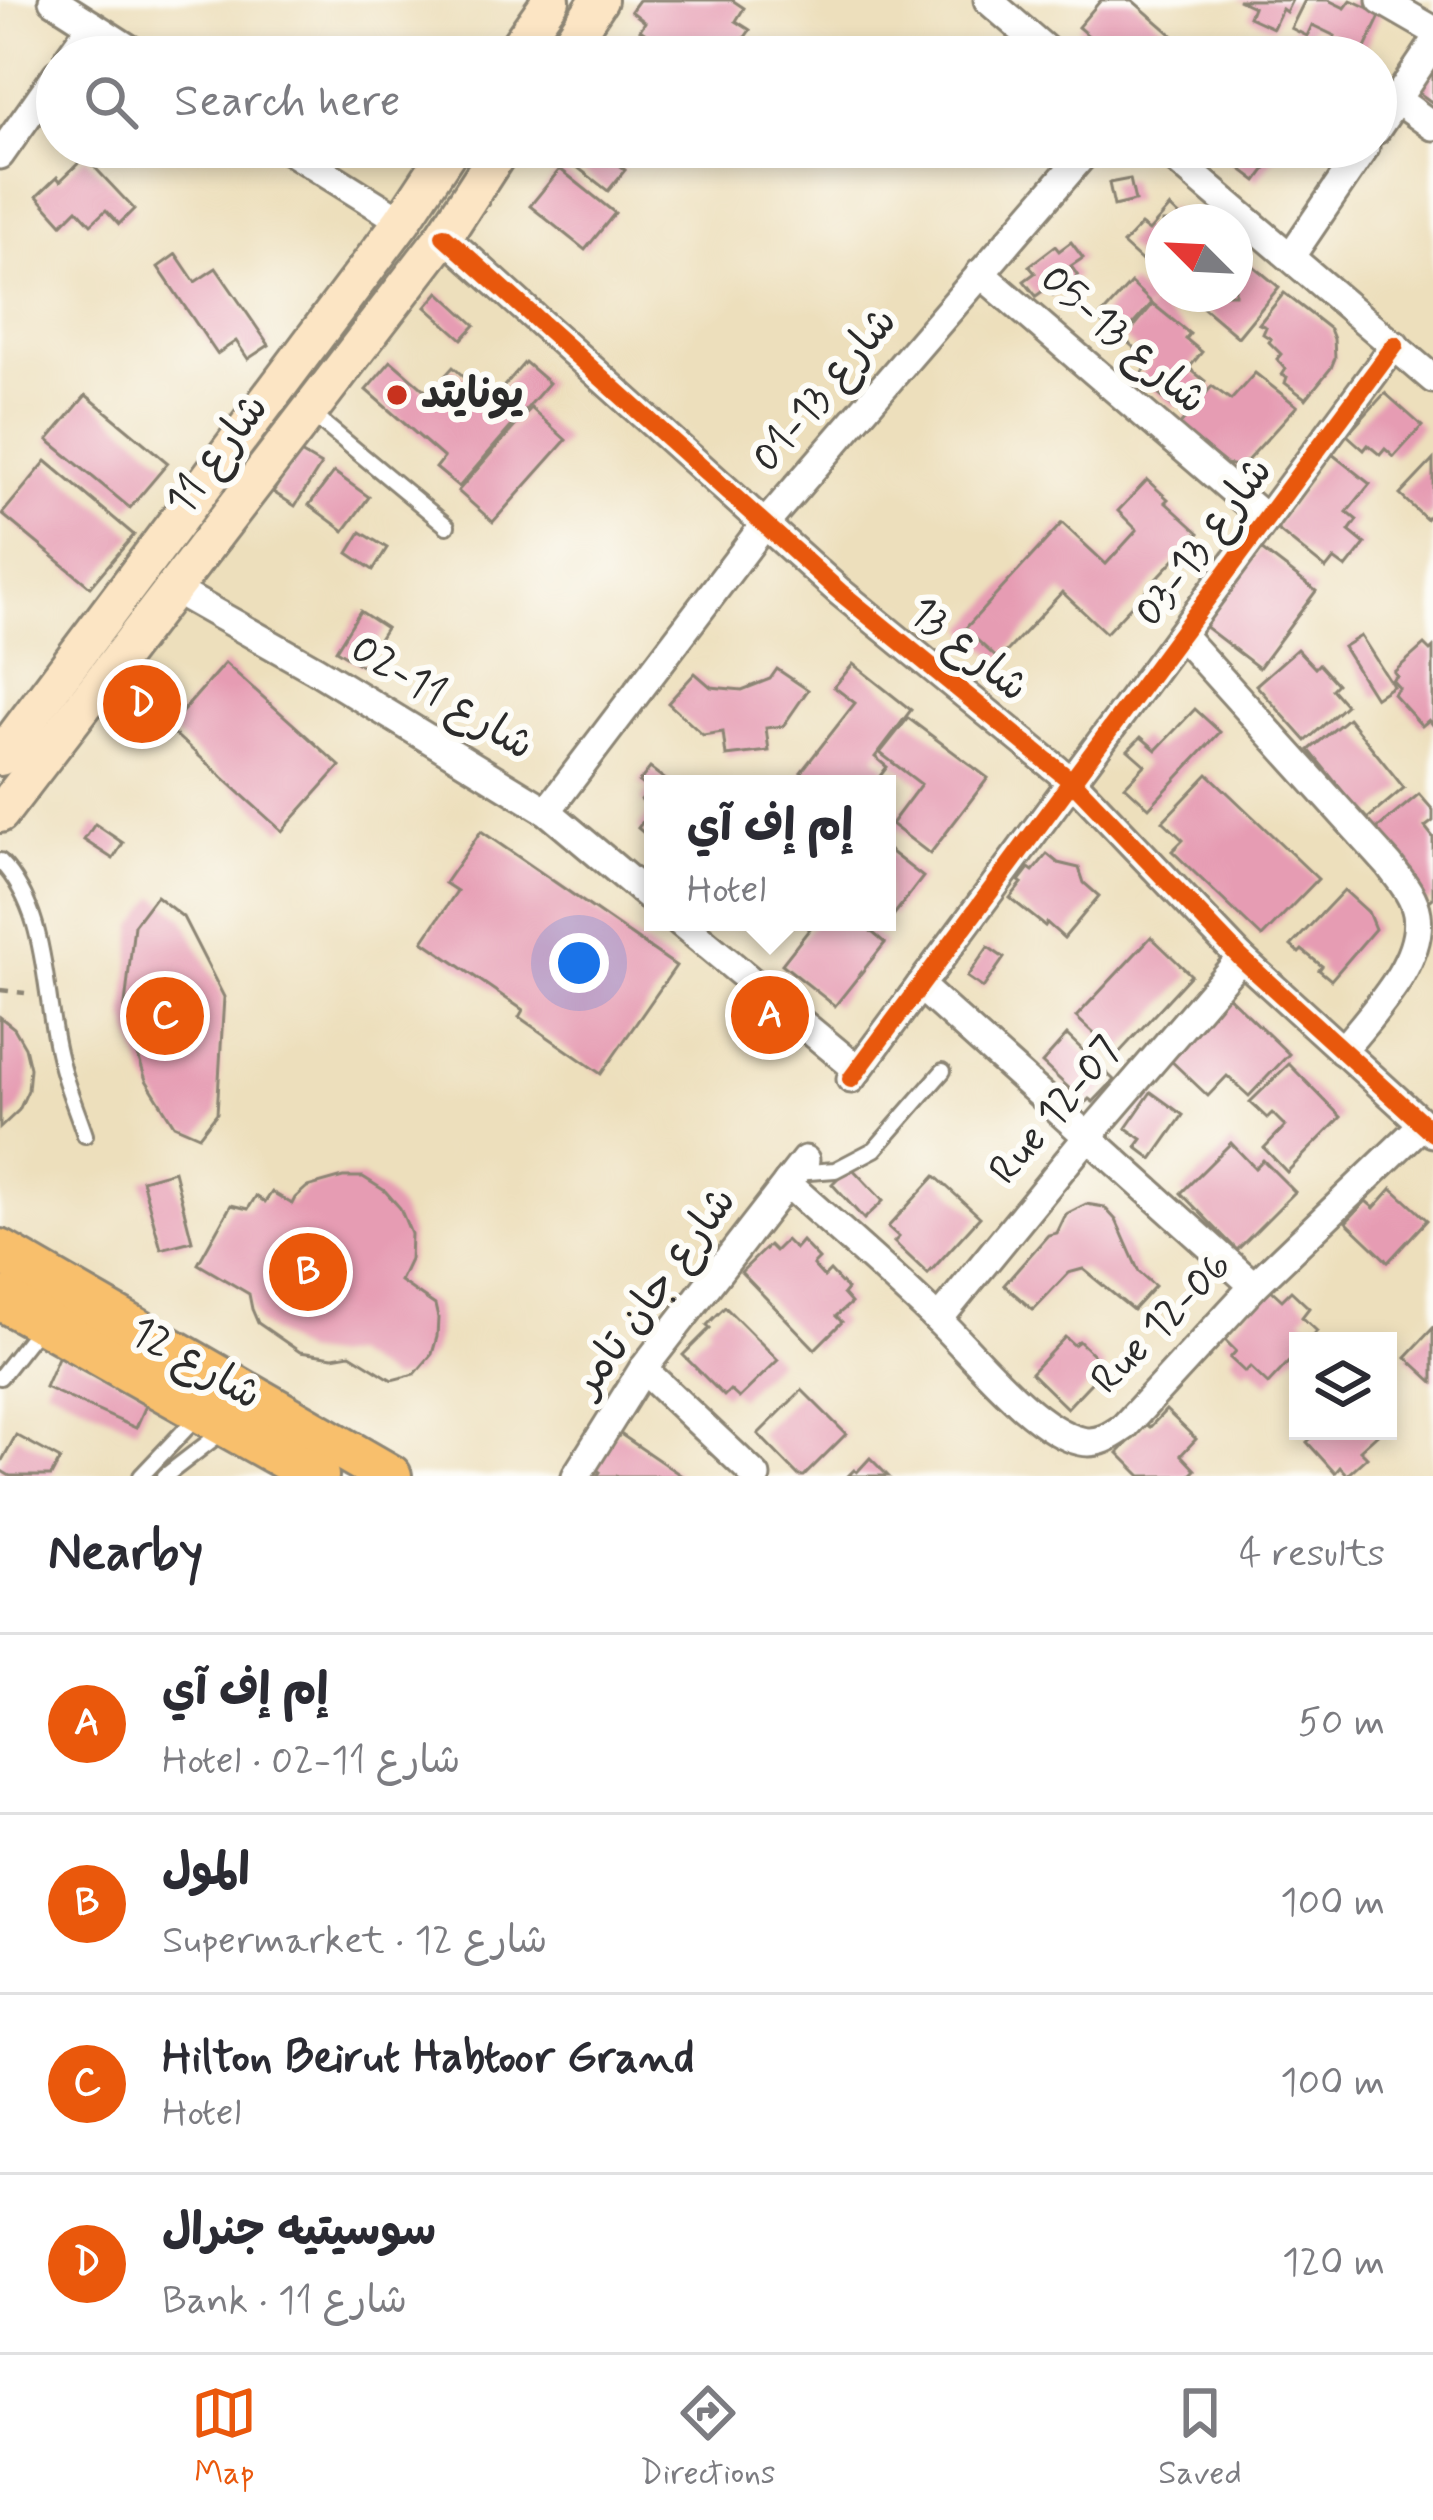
<!DOCTYPE html>
<html lang="en">
<head>
<meta charset="utf-8">
<style>
  :root { --surface:#fff; --page:#f2f2f3; --text:#2b2b33; --muted:#7c7c81; --line:#e1e1e2; --accent:#ea580c }
  body { margin:0; font-family:Mynerve,"Playpen Sans Arabic",sans-serif; background:var(--page); color:var(--text) }
  .controls { position:absolute; right:36px; bottom:36px; display:grid; overflow:hidden; border-radius:0px; box-shadow:0 6px 18px #0003 }
  .controls button { width:108px; height:108px; display:grid; place-items:center; padding:0; border:0; border-bottom:3px solid var(--line); background:var(--surface); color:var(--text); font:60px sans-serif }
  .compass { position:absolute; left:1145px; top:204px; width:108px; height:108px; border-radius:50%; background:var(--surface); box-shadow:0 6px 18px #0003; rotate:294deg }
  .you { position:absolute; left:579px; top:963px; width:42px; height:42px; margin:-30px; border:9px solid #fff; border-radius:50%; background:#1a73e8; box-shadow:0 0 0 18px #1a73e833 }
  .badge { display:grid; place-items:center; width:78px; height:78px; border-radius:50%; background:var(--accent); color:#fff; font-size:39px; font-weight:700 }
  .pin { position:absolute; translate:-50% -50%; border:6px solid #fff; box-shadow:0 3px 12px #0006 }
  .popup { position:absolute; left:644px; top:775px; width:252px; height:156px; box-sizing:border-box; display:grid; place-content:center; border-radius:0px; background:var(--surface); filter:drop-shadow(0 3px 9px #0005); font-size:39px; white-space:nowrap; color:var(--muted) }
  .popup b { font-size:45px; color:var(--text) }
  .popup::after { content:''; position:absolute; left:50%; top:100%; margin-left:-24px; border:24px solid transparent; border-top-color:var(--surface) }
  .list { margin:0; padding:0; list-style:none }
  h2 { display:flex; justify-content:space-between; align-items:center; height:156px; margin:0; padding:0 48px; font-size:51px }
  h2 small { font-size:39px; font-weight:400; color:var(--muted) }
  .list li { display:grid; grid-template-columns:78px 1fr auto; gap:36px; align-items:center; box-sizing:border-box; height:180px; padding:0 48px; border-top:3px solid var(--line) }
  .list b { display:block; font-size:45px; white-space:nowrap }
  .list p { margin:0; font-size:39px; white-space:nowrap; color:var(--muted) }
  .list em { font-size:39px; font-style:normal; color:var(--muted) }
  .icon { flex:none; width:66px; height:66px; fill:none; stroke:currentColor; stroke-width:2; stroke-linecap:round; stroke-linejoin:round }
  .map { position:relative; flex:none; width:1433px; height:1476px; overflow:hidden }
  .search { position:absolute; background:var(--surface); box-shadow:0 6px 18px #0003; left:36px; right:36px; top:36px; height:132px; display:flex; align-items:center; gap:30px; box-sizing:border-box; padding:0 42px; border-radius:66px; color:var(--muted); font-size:45px }
  .sheet { height:876px; background:var(--surface) }
  nav { display:flex; justify-content:space-around; align-items:center; box-sizing:border-box; height:168px; border-top:3px solid var(--line); background:var(--surface); font-size:33px; color:var(--muted) }
  nav a { display:grid; justify-items:center; gap:6px }
  nav .on { color:var(--accent) }
  .map>svg:first-child { display:block }
</style>
</head>
<body>
<div class="map">
<svg width="1433" height="1476" viewBox="0 0 1433 1476">
  <rect width="100%" height="100%" fill="#fdfcf7"/>
  <filter id="ink" filterUnits="userSpaceOnUse"><feTurbulence type="fractalNoise" baseFrequency=".00833" numOctaves="2"/><feDisplacementMap in="SourceGraphic" scale="24" xChannelSelector="R" yChannelSelector="G"/><feConvolveMatrix kernelMatrix="1 2 1 2 8 2 1 2 1" color-interpolation-filters="sRGB"/></filter>
  <filter id="wash" filterUnits="userSpaceOnUse"><feTurbulence type="fractalNoise" baseFrequency=".004" numOctaves="4" result="noise"/><feDisplacementMap in="SourceGraphic" scale="48" xChannelSelector="R" yChannelSelector="G"/><feGaussianBlur stdDeviation="2.7" result="paint"/><feColorMatrix in="noise" values="0 0 0 0 0 0 0 0 0 0 0 0 0 0 0 0 0 1.4 0 .05"/><feComposite in="paint" operator="in"/></filter>
  <g filter="url(#wash)">
    <rect width="100%" height="100%" fill="#eddfbc"/>
    <g id="blocks">
      <!-- building -->
      <g fill="#e69cb3">
        <path d="M 639,0 L 732,0 L 744,8 L 736,21 L 750,30 L 731,57 L 680,57 L 640,30 L 645,22 L 631,11 Z"/>
        <path d="M 1101,0 L 1132,0 L 1193,53 L 1189,57 L 1113,57 L 1078,27 Z"/>
        <path d="M 1238,0 L 1292,0 L 1286,12 L 1282,9 L 1273,28 L 1249,17 L 1253,7 Z"/>
        <path d="M 1305,0 L 1328,0 L 1345,8 L 1351,0 L 1381,14 L 1361,57 L 1339,57 L 1328,52 L 1335,36 L 1312,25 L 1307,36 L 1291,28 Z"/>
        <path d="M 1433,59 L 1433,103 L 1412,88 Z"/>
        <path d="M 551,147 L 629,147 L 616,163 L 625,170 L 608,191 Z"/>
        <path d="M 1212,147 L 1282,147 L 1257,181 Z"/>
        <path d="M 85,157 L 134,209 L 119,224 L 106,210 L 91,224 L 77,209 L 62,224 L 37,196 L 57,177 L 60,181 Z"/>
        <path d="M 560,169 L 615,213 L 585,250 L 530,206 Z"/>
        <path d="M 1130,179 L 1135,201 L 1114,206 L 1109,183 Z"/>
        <path d="M 1170,207 L 1186,222 L 1163,222 L 1163,280 L 1123,244 L 1141,225 L 1149,231 Z"/>
        <path d="M 1071,242 L 1083,258 L 1071,266 L 1078,276 L 1053,295 L 1047,288 L 1036,296 L 1024,281 L 1035,273 L 1029,266 L 1055,246 L 1059,251 Z"/>
        <path d="M 1235,251 L 1279,287 L 1238,337 L 1187,294 L 1235,294 Z"/>
        <path d="M 176,254 L 195,282 L 216,268 L 269,345 L 248,359 L 236,341 L 217,354 L 158,267 Z"/>
        <path d="M 1131,283 L 1152,303 L 1120,339 L 1098,319 Z"/>
        <path d="M 439,292 L 475,325 L 462,339 L 426,307 Z"/>
        <path d="M 1284,293 L 1330,329 L 1334,339 L 1335,358 L 1331,368 L 1306,399 L 1285,383 L 1287,377 L 1282,375 L 1286,369 L 1277,359 L 1281,354 L 1269,342 L 1271,339 L 1263,334 L 1266,327 L 1259,324 Z"/>
        <path d="M 1153,304 L 1190,334 L 1186,339 L 1202,352 L 1189,368 L 1205,381 L 1192,397 L 1187,393 L 1175,408 L 1138,378 L 1151,362 L 1124,339 Z"/>
        <path d="M 391,361 L 429,394 L 453,367 L 491,401 L 525,362 L 549,383 L 459,487 L 436,468 L 444,458 L 366,390 Z"/>
        <path d="M 1255,373 L 1297,406 L 1245,463 L 1239,466 L 1226,464 L 1179,426 L 1212,386 L 1231,400 Z"/>
        <path d="M 1385,393 L 1422,426 L 1394,457 L 1385,449 L 1380,455 L 1368,445 L 1364,450 L 1347,435 Z"/>
        <path d="M 86,395 L 168,463 L 130,508 L 48,440 Z"/>
        <path d="M 531,408 L 566,440 L 493,522 L 458,491 Z"/>
        <path d="M 299,452 L 321,465 L 295,506 L 273,492 Z"/>
        <path d="M 1332,454 L 1370,484 L 1347,512 L 1357,520 L 1349,531 L 1365,544 L 1346,568 L 1334,559 L 1326,569 L 1274,527 Z"/>
        <path d="M 1433,460 L 1433,512 L 1426,519 L 1400,495 Z"/>
        <path d="M 46,461 L 134,535 L 90,587 L 2,514 Z"/>
        <path d="M 334,472 L 369,497 L 344,531 L 309,505 Z"/>
        <path d="M 1147,480 L 1168,499 L 1165,502 L 1199,533 L 1106,633 L 1062,592 L 999,660 L 965,629 L 1062,523 L 1106,564 L 1137,530 L 1118,511 Z"/>
        <path d="M 361,532 L 387,548 L 373,570 L 348,553 Z"/>
        <path d="M 1261,549 L 1316,591 L 1259,668 L 1204,626 Z"/>
        <path d="M 360,611 L 386,628 L 362,666 L 336,650 Z"/>
        <path d="M 1361,636 L 1393,686 L 1375,698 L 1343,647 Z"/>
        <path d="M 1424,645 L 1430,651 L 1433,648 L 1433,725 L 1429,720 L 1422,726 L 1393,694 L 1399,688 L 1392,680 L 1397,676 L 1394,672 Z"/>
        <path d="M 1297,649 L 1315,668 L 1319,664 L 1337,684 L 1332,689 L 1346,705 L 1306,741 L 1256,685 Z"/>
        <path d="M 225,663 L 340,766 L 282,831 L 168,728 Z"/>
        <path d="M 853,664 L 911,710 L 875,757 L 887,767 L 874,784 L 817,784 L 801,772 L 855,703 L 834,687 Z"/>
        <path d="M 777,669 L 808,690 L 783,726 L 766,728 L 769,751 L 726,756 L 723,732 L 703,735 L 668,703 L 695,673 L 711,687 L 742,690 L 770,679 Z"/>
        <path d="M 1195,709 L 1220,732 L 1149,808 L 1125,786 L 1145,765 L 1128,750 L 1141,737 L 1156,750 Z"/>
        <path d="M 908,718 L 988,778 L 930,854 L 891,824 L 921,784 L 880,753 Z"/>
        <path d="M 1348,718 L 1404,788 L 1366,820 L 1309,750 Z"/>
        <path d="M 650,768 L 671,784 L 653,784 L 653,841 L 638,828 L 652,809 L 641,800 L 649,790 L 639,782 Z"/>
        <path d="M 1208,774 L 1318,879 L 1262,937 L 1172,851 L 1183,840 L 1163,821 Z"/>
        <path d="M 1419,794 L 1433,810 L 1433,821 L 1425,827 L 1433,837 L 1433,898 L 1426,904 L 1368,836 Z"/>
        <path d="M 95,824 L 123,843 L 113,859 L 84,840 Z"/>
        <path d="M 481,831 L 676,966 L 601,1074 L 519,1017 L 523,1010 L 423,941 L 457,891 L 445,883 Z"/>
        <path d="M 887,849 L 923,877 L 893,916 L 887,912 Z"/>
        <path d="M 1047,854 L 1058,863 L 1079,868 L 1084,883 L 1099,896 L 1064,938 L 1047,923 L 1045,926 L 1010,898 L 1022,883 L 1019,881 L 1029,868 L 1033,871 Z"/>
        <path d="M 1344,890 L 1368,912 L 1375,929 L 1331,980 L 1319,970 L 1322,966 L 1302,950 L 1299,953 L 1291,946 Z"/>
        <path d="M 156,896 L 183,917 L 224,997 L 217,1113 L 199,1136 L 174,1125 L 146,1080 L 124,1014 L 134,925 Z"/>
        <path d="M 815,922 L 860,922 L 885,943 L 835,1006 L 782,964 Z"/>
        <path d="M 1151,937 L 1191,975 L 1117,1055 L 1076,1017 Z"/>
        <path d="M 988,947 L 1004,958 L 983,988 L 967,977 Z"/>
        <path d="M 1225,993 L 1289,1054 L 1249,1096 L 1227,1076 L 1208,1096 L 1165,1055 Z"/>
        <path d="M 0,1017 L 14,1028 L 25,1047 L 30,1068 L 28,1090 L 19,1110 L 0,1128 Z"/>
        <path d="M 1067,1035 L 1114,1080 L 1093,1102 L 1089,1099 L 1085,1103 L 1042,1063 Z"/>
        <path d="M 1289,1064 L 1341,1117 L 1287,1172 L 1264,1148 L 1285,1126 L 1272,1113 L 1267,1118 L 1250,1102 Z"/>
        <path d="M 1151,1092 L 1183,1115 L 1152,1159 L 1136,1147 L 1142,1139 L 1126,1128 Z"/>
        <path d="M 1231,1143 L 1255,1168 L 1263,1160 L 1295,1192 L 1237,1250 L 1181,1193 Z"/>
        <path d="M 850,1166 L 883,1201 L 864,1219 L 832,1184 Z"/>
        <path d="M 174,1171 L 192,1241 L 161,1249 L 142,1180 Z"/>
        <path d="M 935,1176 L 980,1217 L 928,1274 L 894,1242 L 899,1237 L 888,1227 Z"/>
        <path d="M 343,1177 L 363,1177 L 385,1191 L 400,1208 L 411,1234 L 410,1260 L 400,1281 L 435,1305 L 438,1318 L 437,1337 L 432,1354 L 415,1374 L 392,1380 L 350,1354 L 333,1357 L 300,1352 L 258,1323 L 252,1309 L 249,1294 L 198,1264 L 231,1205 L 248,1209 L 256,1196 L 265,1202 L 272,1192 L 292,1204 L 295,1198 L 307,1187 Z"/>
        <path d="M 1392,1188 L 1427,1220 L 1388,1262 L 1346,1222 L 1366,1201 L 1374,1208 Z"/>
        <path d="M 1086,1204 L 1104,1207 L 1116,1220 L 1139,1272 L 1155,1286 L 1133,1310 L 1083,1269 L 1068,1273 L 1033,1310 L 1004,1285 L 1048,1235 L 1057,1233 L 1066,1214 Z"/>
        <path d="M 786,1240 L 795,1249 L 802,1241 L 819,1259 L 813,1265 L 824,1277 L 830,1271 L 847,1289 L 843,1294 L 851,1303 L 836,1316 L 842,1322 L 815,1349 L 741,1272 L 769,1245 L 775,1251 Z"/>
        <path d="M 1269,1288 L 1282,1300 L 1291,1291 L 1309,1308 L 1302,1317 L 1317,1331 L 1308,1341 L 1298,1341 L 1298,1352 L 1268,1384 L 1250,1367 L 1245,1372 L 1230,1358 L 1236,1351 L 1223,1338 Z"/>
        <path d="M 725,1307 L 778,1360 L 739,1398 L 730,1390 L 724,1396 L 683,1355 L 710,1328 L 707,1325 Z"/>
        <path d="M 1433,1328 L 1433,1382 L 1406,1357 Z"/>
        <path d="M 1065,1337 L 1074,1345 L 1079,1341 L 1106,1367 L 1067,1408 L 1031,1373 Z"/>
        <path d="M 60,1353 L 151,1394 L 136,1428 L 45,1387 Z"/>
        <path d="M 802,1390 L 846,1434 L 804,1476 L 799,1476 L 758,1434 Z"/>
        <path d="M 1166,1410 L 1196,1439 L 1181,1455 L 1195,1470 L 1189,1476 L 1141,1476 L 1118,1453 L 1146,1424 L 1150,1427 Z"/>
        <path d="M 616,1431 L 682,1476 L 597,1476 L 600,1472 L 592,1466 Z"/>
        <path d="M 1319,1431 L 1381,1431 L 1360,1450 L 1367,1457 L 1347,1475 L 1340,1467 L 1335,1473 L 1307,1442 Z"/>
        <path d="M 16,1435 L 60,1459 L 51,1476 L 10,1476 L 0,1470 L 0,1464 Z"/>
        <path d="M 870,1458 L 888,1476 L 848,1476 L 854,1470 L 857,1472 Z"/>
      </g>
    </g>
  </g>
  <g filter="url(#ink)">
    <use href="#blocks" fill-opacity="0" stroke="#8c8574" stroke-width="3"/>
    <g fill="none" stroke-linecap="round" stroke-linejoin="round">
      <!-- service casing -->
      <g stroke="#8c8574" stroke-width="20">
        <g id="service">
          <path d="M 312,414 L 447,526"/>
          <path d="M 0,861 C 51,914 42,997 61,1064 C 67,1088 77,1111 85,1135"/>
          <path d="M 796,1173 L 835,1170 L 875,1149 L 943,1071"/>
          <path d="M 0,1377 L 41,1325"/>
          <path d="M 141,1476 L 199,1415"/>
          <path d="M 165,1476 L 226,1429"/>
        </g>
      </g>
      <!-- minor casing -->
      <g stroke="#8c8574" stroke-width="33">
        <g id="minor">
          <path d="M 53,0 L 142,57"/>
          <path d="M 988,0 L 1054,57"/>
          <path d="M 1381,0 L 1433,30"/>
          <path d="M 69,57 L 92,25"/>
          <path d="M 1397,100 L 1433,126"/>
          <path d="M 1376,130 L 1433,45"/>
          <path d="M 284,147 L 402,221"/>
          <path d="M 1161,147 L 1433,379"/>
          <path d="M 0,155 L 57,74"/>
          <path d="M 444,236 L 840,592 L 1076,785 L 1241,958 L 1433,1133"/>
          <path d="M 1291,256 L 1365,147"/>
          <path d="M 980,273 L 1266,519"/>
          <path d="M 173,589 L 316,670 L 547,811 L 653,900"/>
          <path d="M 1181,635 L 1389,865 C 1400,880 1414,895 1417,914 C 1424,963 1370,1015 1342,1051"/>
          <path d="M 547,811 L 765,524 L 1090,147"/>
          <path d="M 680,922 L 858,1070"/>
          <path d="M 920,986 L 1254,1286"/>
          <path d="M 851,1079 L 1395,345"/>
          <path d="M 787,1183 C 838,1229 891,1274 940,1322 C 975,1356 1033,1430 1081,1441 C 1098,1445 1111,1436 1124,1427 L 1254,1286 L 1423,1124"/>
          <path d="M 938,1320 L 1089,1135 L 1241,958"/>
          <path d="M 643,1369 L 756,1476"/>
          <path d="M 576,1476 L 643,1369 L 805,1160"/>
        </g>
      </g>
      <!-- secondary casing -->
      <g stroke="#8c8574" stroke-width="42">
        <g id="secondary">
          <path d="M 511,57 L 551,0"/>
          <path d="M 561,57 L 599,0"/>
          <path d="M 0,757 L 402,221 L 451,147"/>
          <path d="M 0,814 L 444,236 L 502,147"/>
        </g>
      </g>
      <!-- trunk casing -->
      <g stroke="#8c8574" stroke-width="48">
        <g id="trunk">
          <path d="M 0,1251 L 390,1476"/>
          <path d="M 0,1298 L 317,1476"/>
        </g>
      </g>
      <!-- path -->
      <path stroke="#8c8574" stroke-width="4.5" stroke-dasharray="9 9" stroke-linecap="butt" d="M 0,990 L 25,993"/>
      <!-- service -->
      <use href="#service" stroke="#fff" stroke-width="14"/>
      <!-- minor -->
      <use href="#minor" stroke="#fff" stroke-width="27"/>
      <!-- secondary -->
      <use href="#secondary" stroke="#fce5c4" stroke-width="36"/>
      <!-- trunk -->
      <use href="#trunk" stroke="#f8bf6c" stroke-width="42"/>
      <!-- cycleway casing -->
      <g stroke="#fdfcf7" stroke-width="26">
        <g id="cycleway">
          <path d="M 444,236 L 840,592 L 1076,785 L 1241,958 L 1433,1133"/>
          <path d="M 851,1079 L 1395,345"/>
        </g>
      </g>
      <!-- cycleway -->
      <use href="#cycleway" stroke="#e8590c" stroke-width="18"/>
    </g>
  </g>
  <!-- markers -->
  <circle fill="#c8321e" stroke="#fdfcf7" stroke-width="4.5" cx="397" cy="395" r="12"/>
  <g text-anchor="middle" dominant-baseline="central" stroke-width="12" stroke-linejoin="round" paint-order="stroke">
    <!-- street labels -->
    <g font-size="42" fill="#2b2b2b" stroke="#fdfcf7">
      <text transform="translate(1123 340) rotate(41)">شارع 13-05</text>
      <text transform="translate(825 390) rotate(-50)">شارع 13-01</text>
      <text transform="translate(218 455) rotate(-53)">شارع 11</text>
      <text transform="translate(1204 542) rotate(-53)">شارع 13-03</text>
      <text transform="translate(968 650) rotate(39)">شارع 13</text>
      <text transform="translate(442 698) rotate(31)">شارع 11-02</text>
      <text transform="translate(1056 1111) rotate(-50)">Rue 12-07</text>
      <text transform="translate(655 1292) rotate(-54)">شارع جان تامر</text>
      <text transform="translate(1162 1323) rotate(-46)">Rue 12-06</text>
      <text transform="translate(195 1364) rotate(30)">شارع 12</text>
    </g>
    <!-- poi labels -->
    <g font-size="42" font-weight="bold" fill="#2b2b2b" stroke="#fdfcf7" text-anchor="start">
      <text x="421" y="395">يونايتد</text>
    </g>
  </g>
</svg>
<div class="controls">
<button><svg class="icon" aria-label="layers" viewBox="0 0 24 24"><path d="M12 4l9 5-9 5-9-5zM3 14l9 5 9-5"/></svg></button>
</div>
<svg class="compass" viewBox="-18 -18 36 36"><path d="M0-13l5 13h-10z" fill="#e53935"/><path d="M0 13l5-13h-10z" fill="#7c7c81"/></svg>
<div class="you"></div>
<div class="pin badge" style="left:770px;top:1015px">A</div>
<div class="popup"><b>إم إف آي</b>Hotel</div>
<div class="pin badge" style="left:308px;top:1272px">B</div>
<div class="pin badge" style="left:165px;top:1016px">C</div>
<div class="pin badge" style="left:142px;top:704px">D</div>
<div class="search"><svg class="icon" aria-label="search" viewBox="0 0 24 24"><circle cx="10" cy="10" r="6"/><path d="M15 15l6 6"/></svg>Search here</div>
</div>
<section class="sheet">
<h2>Nearby<small>4 results</small></h2>
<ul class="list">
<li><span class="badge">A</span><div><b>إم إف آي</b><p>Hotel · شارع 11-02</p></div><em>50 m</em></li>
<li><span class="badge">B</span><div><b>المول</b><p>Supermarket · شارع 12</p></div><em>100 m</em></li>
<li><span class="badge">C</span><div><b>Hilton Beirut Habtoor Grand</b><p>Hotel</p></div><em>100 m</em></li>
<li><span class="badge">D</span><div><b>سوسيتيه جنرال</b><p>Bank · شارع 11</p></div><em>120 m</em></li>
</ul>
</section>
<nav>
<a class="on"><svg class="icon" aria-label="map" viewBox="0 0 24 24"><path d="M3 6l6-2 6 2 6-2v14l-6 2-6-2-6 2zM9 4v14M15 6v14"/></svg>Map</a>
<a><svg class="icon" aria-label="directions" viewBox="0 0 24 24"><path d="M12 3l9 9-9 9-9-9zM9 14v-3h6M13 9l2 2-2 2"/></svg>Directions</a>
<a><svg class="icon" aria-label="saved" viewBox="0 0 24 24"><path d="M7 4h10v16l-5-4-5 4z"/></svg>Saved</a>
</nav>
</body>
</html>
